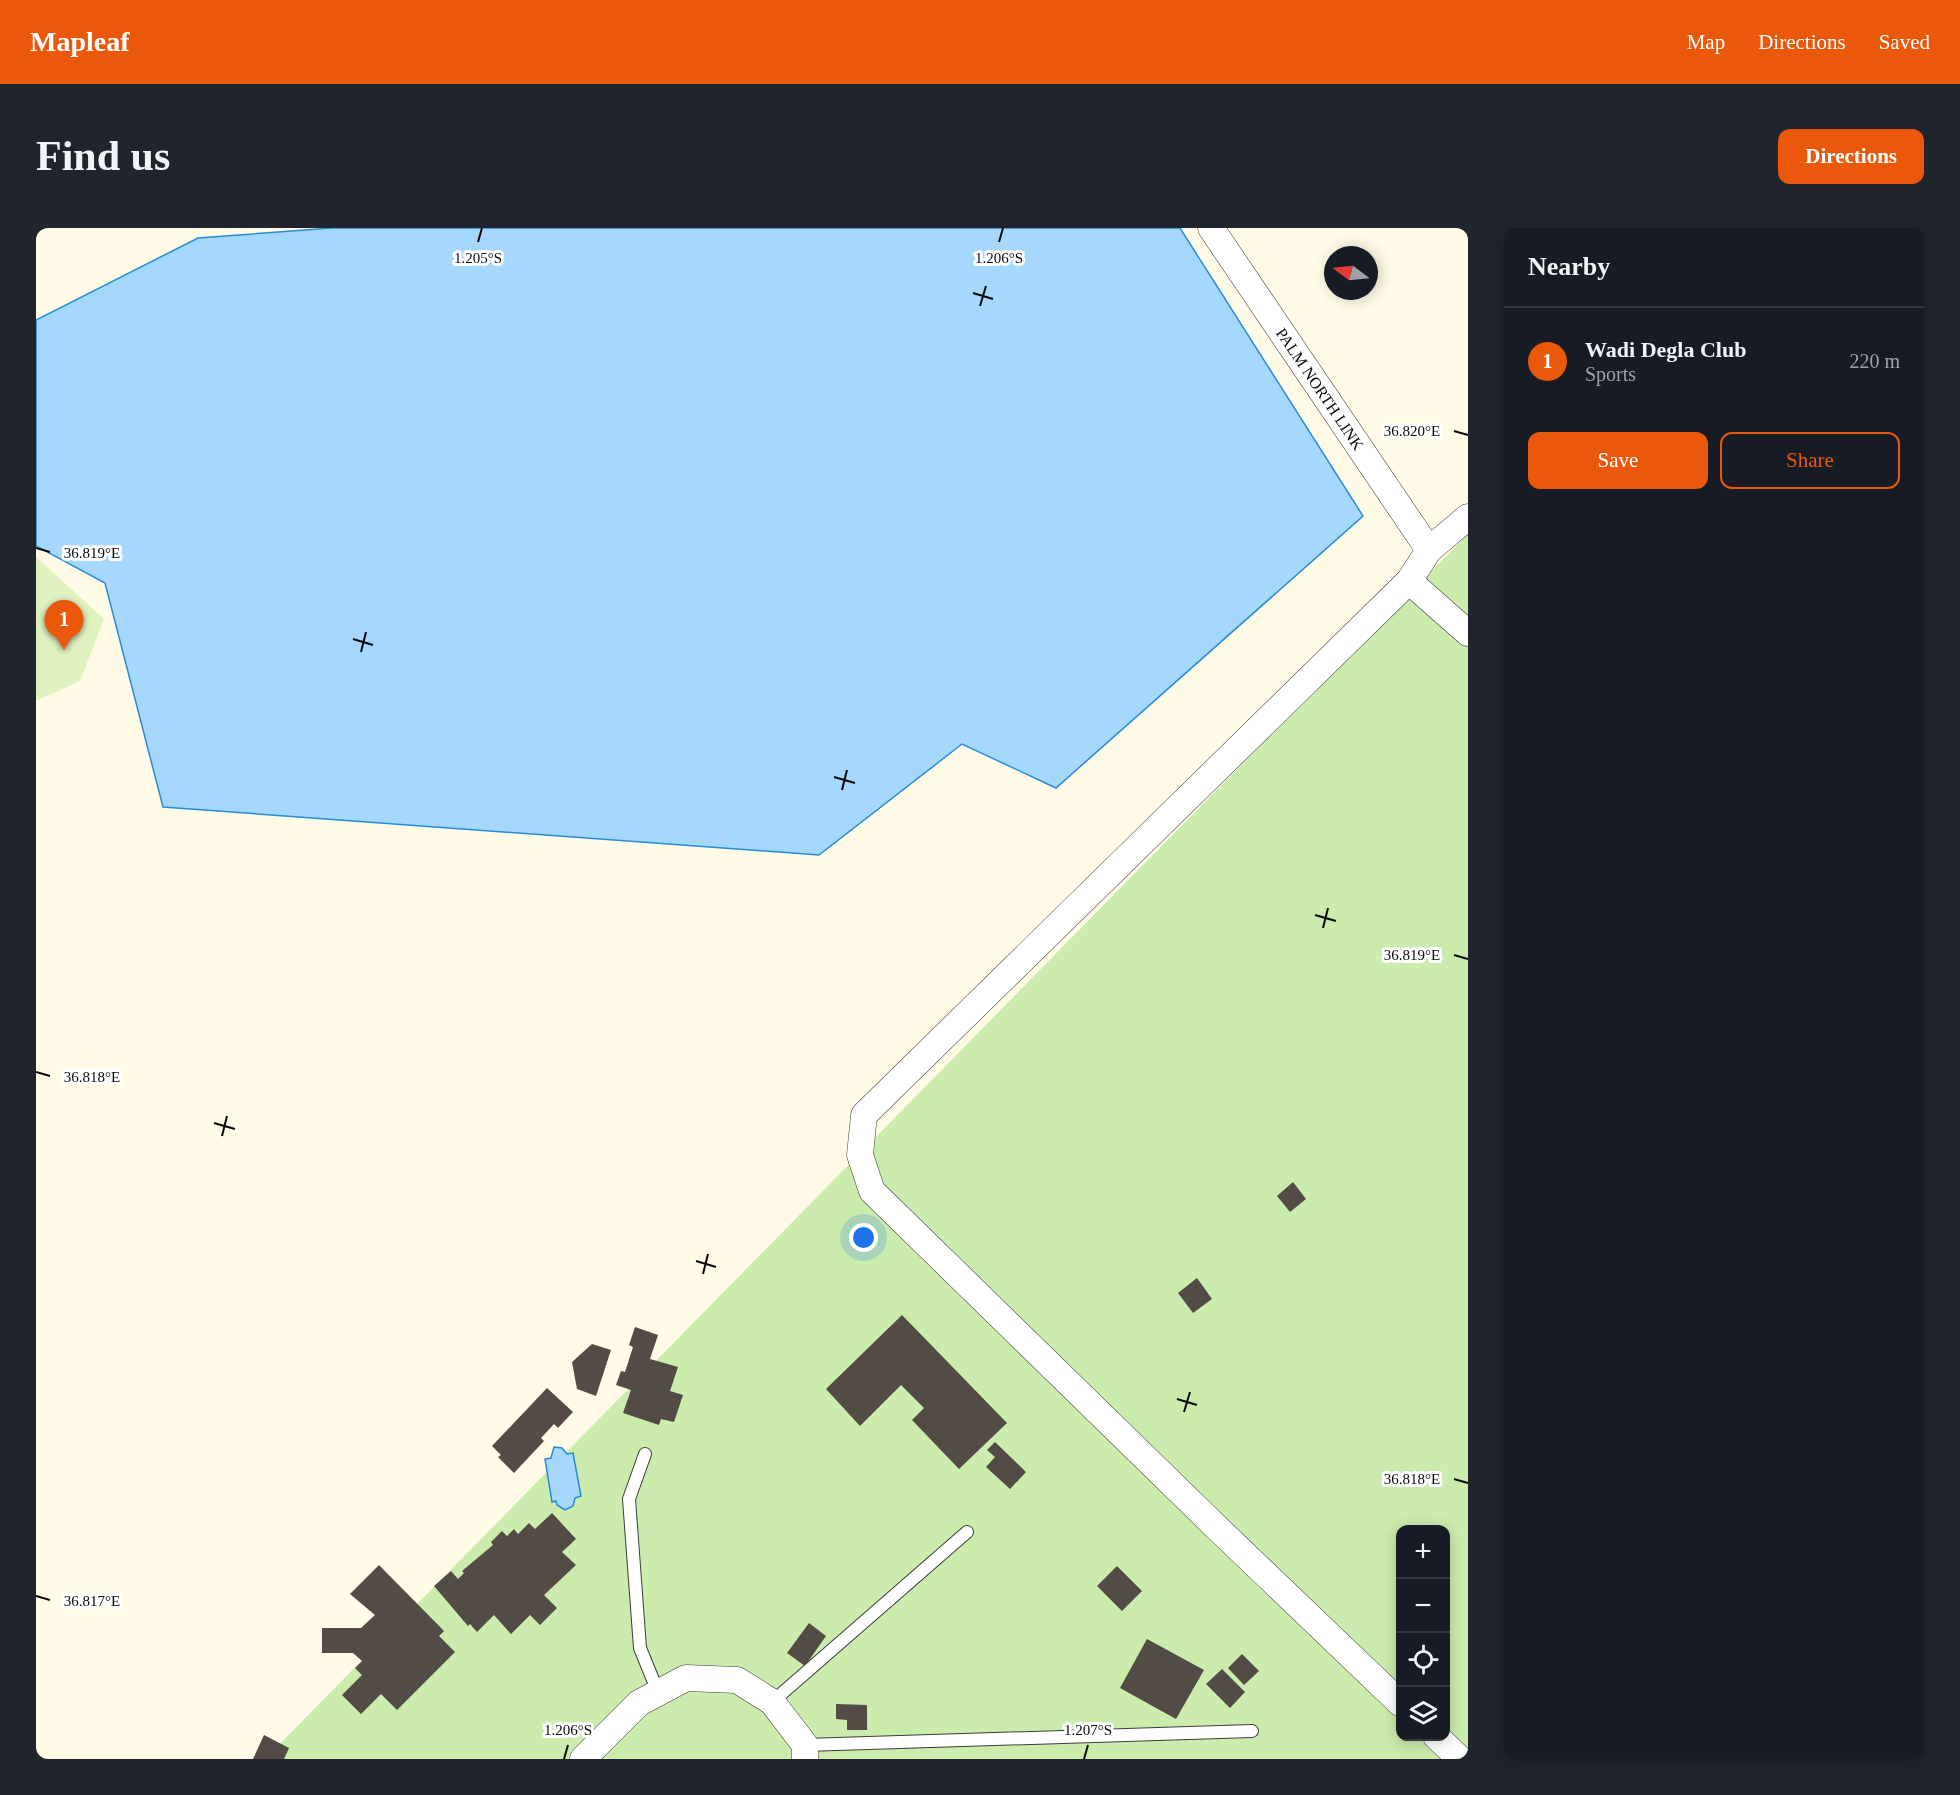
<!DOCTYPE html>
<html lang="en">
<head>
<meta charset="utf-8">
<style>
  :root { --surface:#171b24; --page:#20242c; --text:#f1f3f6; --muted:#9ea1a6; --line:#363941; --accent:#ea580c }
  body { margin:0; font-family:Georgia,serif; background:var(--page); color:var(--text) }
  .controls { position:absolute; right:18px; bottom:18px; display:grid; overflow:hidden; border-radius:12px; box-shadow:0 3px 15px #0003 }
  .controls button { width:54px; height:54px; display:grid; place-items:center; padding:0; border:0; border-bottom:2px solid var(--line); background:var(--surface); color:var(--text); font:30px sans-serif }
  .compass { position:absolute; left:1288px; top:18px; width:54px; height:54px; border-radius:50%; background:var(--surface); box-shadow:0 3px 15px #0003; rotate:286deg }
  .you { position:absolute; left:828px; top:1010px; width:21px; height:21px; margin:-15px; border:4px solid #fff; border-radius:50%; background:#1a73e8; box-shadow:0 0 0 9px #1a73e833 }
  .badge { display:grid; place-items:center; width:39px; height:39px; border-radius:50%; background:var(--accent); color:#fff; font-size:20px; font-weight:700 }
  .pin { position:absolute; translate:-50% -50px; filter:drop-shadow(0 2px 3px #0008) }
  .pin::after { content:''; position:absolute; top:32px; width:21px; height:18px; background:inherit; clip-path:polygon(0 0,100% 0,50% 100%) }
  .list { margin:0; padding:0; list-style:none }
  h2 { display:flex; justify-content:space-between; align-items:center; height:78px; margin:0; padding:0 24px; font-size:26px }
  h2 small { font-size:20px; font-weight:400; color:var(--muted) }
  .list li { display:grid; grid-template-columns:39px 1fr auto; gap:18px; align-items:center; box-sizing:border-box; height:108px; padding:0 24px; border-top:2px solid var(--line) }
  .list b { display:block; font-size:22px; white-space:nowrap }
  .list p { margin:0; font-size:20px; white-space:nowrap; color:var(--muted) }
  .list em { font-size:20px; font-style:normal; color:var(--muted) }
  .actions { display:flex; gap:12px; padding:18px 24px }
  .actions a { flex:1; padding:14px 0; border:2px solid var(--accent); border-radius:12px; text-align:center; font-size:21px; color:var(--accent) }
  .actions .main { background:var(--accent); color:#fff }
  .icon { flex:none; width:33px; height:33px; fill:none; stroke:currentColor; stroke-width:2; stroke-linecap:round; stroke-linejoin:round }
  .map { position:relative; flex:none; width:1432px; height:1531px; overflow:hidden; border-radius:12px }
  header { display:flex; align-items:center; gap:36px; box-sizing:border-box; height:84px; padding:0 30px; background:var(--accent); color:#fff }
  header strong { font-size:28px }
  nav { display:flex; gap:33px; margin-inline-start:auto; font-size:21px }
  .intro { display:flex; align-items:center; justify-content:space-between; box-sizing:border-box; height:144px; padding:0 36px }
  h1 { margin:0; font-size:42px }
  .button { padding:15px 27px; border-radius:12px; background:var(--accent); color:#fff; font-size:21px; font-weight:700 }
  main { display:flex; gap:36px; padding:0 36px }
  aside { flex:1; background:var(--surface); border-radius:12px; box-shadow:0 3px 15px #0003 }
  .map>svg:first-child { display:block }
</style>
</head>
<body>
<header>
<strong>Mapleaf</strong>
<nav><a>Map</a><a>Directions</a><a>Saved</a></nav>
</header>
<div class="intro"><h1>Find us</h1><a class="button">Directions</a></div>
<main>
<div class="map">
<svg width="1432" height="1531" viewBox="0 0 1432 1531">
  <rect width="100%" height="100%" fill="#fffbe6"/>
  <!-- green -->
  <path fill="#cbecad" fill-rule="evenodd" d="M 1432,306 L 1432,1531 L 229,1531 ZM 1364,1302 L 1410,1302 L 1410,1508 L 1364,1508 Z"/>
  <!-- pitch -->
  <path fill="#dff2bf" d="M 0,329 L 68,391 L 44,453 L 0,473 Z"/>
  <!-- water -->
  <g fill="#a5d8fc" stroke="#268bd8" stroke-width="1.5">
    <path d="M 296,0 L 1144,0 L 1327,288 L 1020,560 L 926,516 L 783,627 L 127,579 L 69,355 L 0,318 L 0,92 L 162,10 Z"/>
    <path d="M 518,1219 L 526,1220 L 531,1226 L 537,1225 L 545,1268 L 539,1270 L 537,1278 L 529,1282 L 521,1277 L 520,1273 L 516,1274 L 509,1231 L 515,1230 Z"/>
  </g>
  <!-- building -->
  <g fill="#534b45">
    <path d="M 1257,954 L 1270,971 L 1254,984 L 1241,968 Z"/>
    <path d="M 1161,1050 L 1176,1071 L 1157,1085 L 1142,1065 Z"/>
    <path d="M 866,1087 L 971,1195 L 923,1241 L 876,1192 L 888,1180 L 865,1157 L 824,1198 L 790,1161 Z"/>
    <path d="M 599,1099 L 622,1107 L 614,1131 L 642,1139 L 634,1163 L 647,1167 L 638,1194 L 625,1191 L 623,1197 L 587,1185 L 595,1162 L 580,1157 L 585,1143 L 589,1144 L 597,1119 L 593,1117 Z"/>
    <path d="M 556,1116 L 575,1122 L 560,1168 L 541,1161 L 536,1134 Z"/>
    <path d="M 511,1160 L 537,1184 L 522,1200 L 518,1196 L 505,1210 L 508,1213 L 478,1245 L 462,1229 L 465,1227 L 456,1218 Z"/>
    <path d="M 959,1214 L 990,1244 L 974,1261 L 950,1239 L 959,1229 L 951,1222 Z"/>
    <path d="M 516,1285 L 540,1311 L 526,1324 L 540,1337 L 508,1367 L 521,1380 L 504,1397 L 494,1387 L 475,1406 L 458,1387 L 441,1404 L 434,1396 L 432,1398 L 398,1358 L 415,1343 L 422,1351 L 428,1345 L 426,1343 L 457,1317 L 455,1314 L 466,1303 L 471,1308 L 478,1301 L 482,1306 L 493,1295 L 499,1301 Z"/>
    <path d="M 343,1337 L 408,1403 L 403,1408 L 419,1424 L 361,1482 L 345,1466 L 325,1486 L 306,1467 L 326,1447 L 319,1440 L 326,1433 L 317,1425 L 286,1425 L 286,1400 L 325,1400 L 339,1387 L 314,1366 Z"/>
    <path d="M 1081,1338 L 1106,1363 L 1086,1383 L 1061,1358 Z"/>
    <path d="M 773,1395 L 790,1408 L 769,1438 L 751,1425 Z"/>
    <path d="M 1111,1411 L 1168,1442 L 1140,1491 L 1084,1460 Z"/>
    <path d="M 1206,1426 L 1223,1443 L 1208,1457 L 1192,1440 Z"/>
    <path d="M 1186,1441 L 1209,1464 L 1194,1480 L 1170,1456 Z"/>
    <path d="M 800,1476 L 831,1477 L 831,1502 L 811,1502 L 811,1492 L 800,1491 Z"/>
    <path d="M 228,1507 L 253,1520 L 248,1531 L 217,1531 Z"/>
  </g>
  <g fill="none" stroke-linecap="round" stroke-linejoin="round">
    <!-- service casing -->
    <g stroke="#3c3c3c" stroke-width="14">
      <g id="service">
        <path d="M 609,1226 L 593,1271 L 604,1420 L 622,1464"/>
        <path d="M 736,1474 L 931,1304"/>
        <path d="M 769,1517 L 1216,1503"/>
      </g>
    </g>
    <!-- minor casing -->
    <g stroke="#3c3c3c" stroke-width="27">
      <g id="minor">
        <path d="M 1175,0 L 1393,322"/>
        <path d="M 1373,353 L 1432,405"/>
        <path d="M 1364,1475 L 1175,1294 L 836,963 L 824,927 L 828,887 L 1373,353 L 1393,322 L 1432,289"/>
        <path d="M 1400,1508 L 1424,1531"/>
        <path d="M 547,1531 L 603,1475 L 650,1450 L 701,1452 L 736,1474 L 769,1517 L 769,1531"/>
      </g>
    </g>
    <!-- service -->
    <use href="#service" stroke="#fff" stroke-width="12"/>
    <!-- minor -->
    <use href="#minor" stroke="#fff" stroke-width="26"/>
  </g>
  <!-- ticks -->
  <path fill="none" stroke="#090909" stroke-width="2" d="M 442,14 L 446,0M 963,14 L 967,0M 937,65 L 957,71M 944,78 L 950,58M 1418,203 L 1432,207M 0,320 L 14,324M 317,411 L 337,417M 325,424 L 330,404M 798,549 L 819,555M 806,562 L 811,542M 1279,687 L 1300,693M 1287,700 L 1292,680M 1418,727 L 1432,731M 0,844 L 14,848M 178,895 L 199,901M 186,908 L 191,888M 660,1033 L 680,1039M 667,1046 L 672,1026M 1141,1171 L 1161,1177M 1148,1184 L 1154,1164M 1418,1251 L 1432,1255M 0,1368 L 14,1372M 528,1531 L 532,1517M 1048,1531 L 1052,1517"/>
  <g text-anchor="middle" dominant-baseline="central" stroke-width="6" stroke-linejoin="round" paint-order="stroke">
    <!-- street labels -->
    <g font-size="16" fill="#090909" stroke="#fff">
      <text transform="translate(1284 161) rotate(56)">PALM NORTH LINK</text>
    </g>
  </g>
  <g font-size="15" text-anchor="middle" fill="#090909" stroke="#fff" stroke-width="6" stroke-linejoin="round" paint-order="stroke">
    <text x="442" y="35">1.205°S</text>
    <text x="963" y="35">1.206°S</text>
    <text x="1376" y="208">36.820°E</text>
    <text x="56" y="330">36.819°E</text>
    <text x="1376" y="732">36.819°E</text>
    <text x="56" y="854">36.818°E</text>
    <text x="1376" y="1256">36.818°E</text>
    <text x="56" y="1378">36.817°E</text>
    <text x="532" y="1507">1.206°S</text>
    <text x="1052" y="1507">1.207°S</text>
  </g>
</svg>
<div class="controls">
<button>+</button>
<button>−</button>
<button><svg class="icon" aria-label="locate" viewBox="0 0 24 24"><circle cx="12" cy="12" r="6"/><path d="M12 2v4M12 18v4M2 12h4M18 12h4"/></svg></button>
<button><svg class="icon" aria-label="layers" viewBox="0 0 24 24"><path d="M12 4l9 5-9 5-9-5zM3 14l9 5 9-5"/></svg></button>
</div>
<svg class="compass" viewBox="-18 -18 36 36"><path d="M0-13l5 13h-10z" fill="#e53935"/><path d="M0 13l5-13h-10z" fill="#9ea1a6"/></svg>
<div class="you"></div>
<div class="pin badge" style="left:28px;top:422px">1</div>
</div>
<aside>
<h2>Nearby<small></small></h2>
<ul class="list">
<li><span class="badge">1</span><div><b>Wadi Degla Club</b><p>Sports</p></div><em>220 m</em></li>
</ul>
<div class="actions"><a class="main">Save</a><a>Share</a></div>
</aside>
</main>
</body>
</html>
